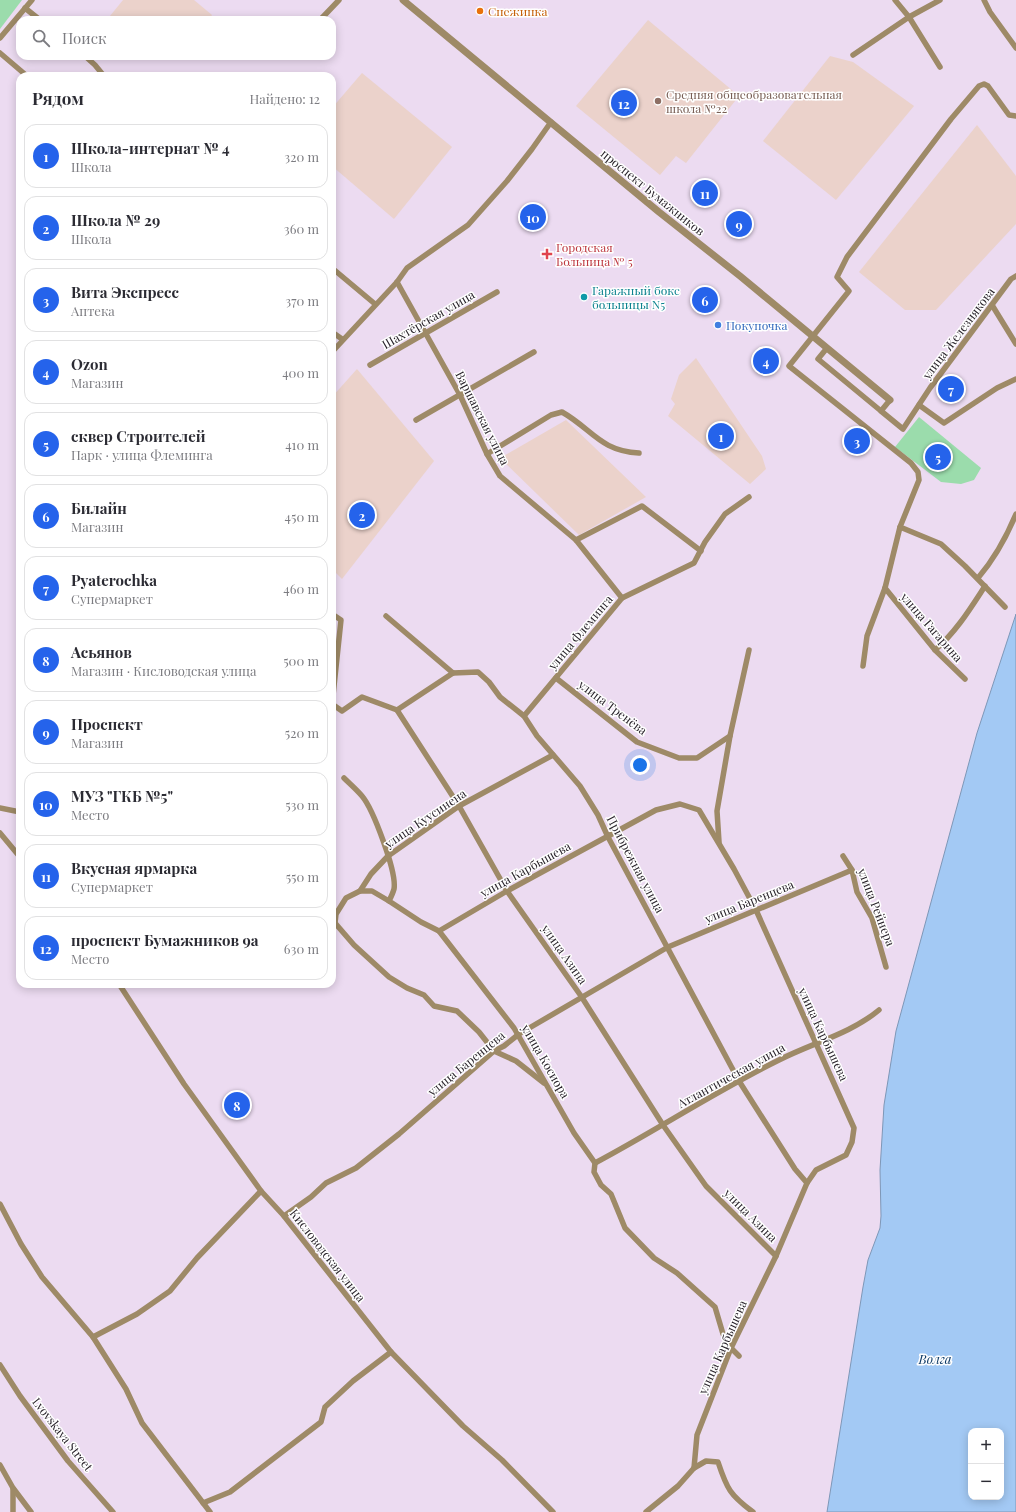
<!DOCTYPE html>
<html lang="ru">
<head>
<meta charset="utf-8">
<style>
  :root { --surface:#fff; --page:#f7f7f7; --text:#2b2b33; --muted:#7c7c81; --line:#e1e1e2; --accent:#2563eb }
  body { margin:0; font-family:"Playfair Display",serif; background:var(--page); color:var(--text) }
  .controls { position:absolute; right:12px; bottom:12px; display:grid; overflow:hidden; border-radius:8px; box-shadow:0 2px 10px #0003 }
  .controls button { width:36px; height:36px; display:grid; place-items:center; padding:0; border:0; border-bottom:1px solid var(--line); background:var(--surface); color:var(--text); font:20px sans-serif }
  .you { position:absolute; left:640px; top:765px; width:14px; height:14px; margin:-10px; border:3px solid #fff; border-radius:50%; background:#1a73e8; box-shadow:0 0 0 6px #1a73e833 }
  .badge { display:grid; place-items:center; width:26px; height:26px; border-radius:50%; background:var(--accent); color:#fff; font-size:13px; font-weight:700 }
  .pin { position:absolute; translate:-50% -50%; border:2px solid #fff; box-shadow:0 1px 4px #0006 }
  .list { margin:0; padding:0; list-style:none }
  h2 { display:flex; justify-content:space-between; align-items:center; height:52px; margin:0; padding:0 16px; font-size:17px }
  h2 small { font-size:13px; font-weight:400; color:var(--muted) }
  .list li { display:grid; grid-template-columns:26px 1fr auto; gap:12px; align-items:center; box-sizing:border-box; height:64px; margin:0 8px 8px; padding:0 8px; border:1px solid var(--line); border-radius:12px }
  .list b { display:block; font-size:15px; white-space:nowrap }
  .list p { margin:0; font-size:13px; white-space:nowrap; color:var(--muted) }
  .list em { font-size:13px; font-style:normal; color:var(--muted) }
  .icon { flex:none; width:22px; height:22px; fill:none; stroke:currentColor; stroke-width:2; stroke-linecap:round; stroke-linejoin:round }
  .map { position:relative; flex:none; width:1016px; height:1512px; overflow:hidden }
  .search { position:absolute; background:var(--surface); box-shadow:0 2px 10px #0003; left:16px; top:16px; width:320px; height:44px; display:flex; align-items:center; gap:10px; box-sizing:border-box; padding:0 14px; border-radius:12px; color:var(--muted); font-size:15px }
  .panel { position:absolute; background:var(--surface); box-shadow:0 2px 10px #0003; left:16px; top:72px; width:320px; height:916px; border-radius:12px }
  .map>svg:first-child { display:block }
</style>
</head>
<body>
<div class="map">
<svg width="1016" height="1512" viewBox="0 0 1016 1512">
  <rect width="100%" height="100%" fill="#ecdbf1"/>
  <!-- education -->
  <g fill="#ebd2cb">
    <path d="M 123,0 L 194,0 L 212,15 L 209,20 L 115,20 L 110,16 Z"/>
    <path d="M 648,20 L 739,96 L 686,163 L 676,156 L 660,175 L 576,106 Z"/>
    <path d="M 830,56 L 853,62 L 914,106 L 836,200 L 763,141 Z"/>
    <path d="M 362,73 L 452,147 L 394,219 L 332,166 L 332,108 Z"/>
    <path d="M 977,125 L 1016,176 L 1016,224 L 936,310 L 905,310 L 859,272 Z"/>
    <path d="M 696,358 L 762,456 L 766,469 L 750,484 L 668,416 L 675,404 L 671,399 L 679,375 Z"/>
    <path d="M 357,369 L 434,461 L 342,579 L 332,569 L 332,397 Z"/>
    <path d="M 566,420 L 646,497 L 579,535 L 500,458 Z"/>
  </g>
  <!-- green -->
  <g fill="#9bdcac">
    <path d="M 0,0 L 22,0 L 0,29 Z"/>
    <path d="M 919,417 L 981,468 L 974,480 L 961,484 L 941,482 L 895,447 Z"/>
  </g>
  <!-- water -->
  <path fill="#a3c9f4" stroke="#7e97b7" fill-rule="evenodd" d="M 1016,614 L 1016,1512 L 827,1512 L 863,1287 L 868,1260 L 880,1228 L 881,1216 L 880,1170 L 884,1105 L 896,1031 L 977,733 ZM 971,1431 L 1001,1431 L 1001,1497 L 971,1497 Z"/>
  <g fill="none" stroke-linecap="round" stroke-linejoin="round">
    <!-- minor -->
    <g stroke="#9e8a67" stroke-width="5.5">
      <path d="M 895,0 L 909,17 L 940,67"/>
      <path d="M 984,0 L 990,12 L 1016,48"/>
      <path d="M 25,8 L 40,20"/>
      <path d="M 320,20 L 339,0"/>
      <path d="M 0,38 L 32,0"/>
      <path d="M 0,53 L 27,76"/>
      <path d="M 853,55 L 909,17 L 940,0"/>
      <path d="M 85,56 L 95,65 L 104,76"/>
      <path d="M 332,268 L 375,304"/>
      <path d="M 397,282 L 460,395 L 487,454 L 500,476 L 576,540 L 622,598"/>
      <path d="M 992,305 L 1016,344"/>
      <path d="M 332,332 L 342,339"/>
      <path d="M 827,348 L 818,359 L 881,411"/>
      <path d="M 332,352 L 397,282 L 407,268 L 468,225 L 507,181 L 532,149 L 551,122"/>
      <path d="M 370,365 L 497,292"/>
      <path d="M 890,400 L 881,411 L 903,429 L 930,388 L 1011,279 L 1016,276"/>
      <path d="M 919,405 L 944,423 L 997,388 L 1016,379"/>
      <path d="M 416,420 L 534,352"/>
      <path d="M 487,454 L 551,415 L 562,412 C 592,429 600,451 639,453"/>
      <path d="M 576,540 L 642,506 L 701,551"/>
      <path d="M 978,578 C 995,558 1006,538 1016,514"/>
      <path d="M 885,588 L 935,650 L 965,679"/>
      <path d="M 1005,607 L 965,566 L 941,544 L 900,527 L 919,480 L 918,472 L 911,463 L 789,366 L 849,291 L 837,277 L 847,257 L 951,119 L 979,86 L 984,84 L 988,86 L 1009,115 L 1016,116"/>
      <path d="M 332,614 L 341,620 L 332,705"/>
      <path d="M 386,616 L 453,673 L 478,672 L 489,682 L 500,697 L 524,716 L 537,736 L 580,786 L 598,815 L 608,837 L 739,1081 L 795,1169 L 807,1183"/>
      <path d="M 935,650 C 956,632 970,609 985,586"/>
      <path d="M 863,666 L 867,636 L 885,588 L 900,527"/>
      <path d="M 556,678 L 637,742 L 679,758 L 697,758 L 730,736 L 749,650"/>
      <path d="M 332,704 L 342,711 L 362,697 L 397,710 L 459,806 L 507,891 L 581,996 L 663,1125 L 706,1186 L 776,1256"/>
      <path d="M 397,710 L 453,673"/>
      <path d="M 524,716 L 622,598 L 694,563 L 705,542 L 725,514 L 749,497"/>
      <path d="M 344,778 C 350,784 356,789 362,796 C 373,809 397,872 394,889 C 393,893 391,897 389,901 L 421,922 L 439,931 L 514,1028 L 574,1133 L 595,1163 L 594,1172 L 601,1185 L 611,1194 L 625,1228 L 654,1258 L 677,1273 L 715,1307 L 723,1334 L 731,1348 L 739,1356"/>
      <path d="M 0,808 L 20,812"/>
      <path d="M 0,833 L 20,857"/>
      <path d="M 719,842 L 717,811 L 730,736"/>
      <path d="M 843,856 L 852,870 L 857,892 L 872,918 L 886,967"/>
      <path d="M 360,891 L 372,891 L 389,901"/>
      <path d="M 335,923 L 336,914 L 346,898 L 360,891 L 371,874 L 388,856 L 459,806 L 553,755"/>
      <path d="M 332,924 L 335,923 L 354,945 L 389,977 L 407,988 L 424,995 L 434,1006 L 457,1011 L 479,1032 L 494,1051 L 516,1061 L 544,1083"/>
      <path d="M 439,931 L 507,891 L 656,810 L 680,804 L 699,810 L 734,869 L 756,910 L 854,1128 L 852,1142 L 846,1155 L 816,1170 L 807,1183 L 776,1256 L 731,1348 L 697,1435 L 694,1468 L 678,1486 L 646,1512"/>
      <path d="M 119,984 L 184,1084 L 261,1191 L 284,1216 L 391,1352 L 463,1426 L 502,1460 L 553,1512"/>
      <path d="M 595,1163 C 657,1130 716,1091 779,1060 C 812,1043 850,1034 879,1010"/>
      <path d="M 0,1204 L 21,1244 L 42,1277 L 93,1337 L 126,1389 L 142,1423 L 210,1512"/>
      <path d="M 284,1216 L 311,1197 L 326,1183 L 356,1168 L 399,1134 L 494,1051 L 504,1046 L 519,1034 L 668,947 L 852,870"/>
      <path d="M 93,1337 L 137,1314 L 170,1291 L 197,1258 L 261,1191"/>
      <path d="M 0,1365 L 20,1396 L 68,1461 L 113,1512"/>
      <path d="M 0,1465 L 13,1488 L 31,1512"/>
      <path d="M 694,1468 L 706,1461 L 718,1462 C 727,1489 730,1495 753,1512"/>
      <path d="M 203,1503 L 230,1492 L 321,1422 L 325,1407 L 353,1381 L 391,1352"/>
      <path d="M 13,1512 L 13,1489"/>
    </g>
    <!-- tertiary -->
    <path stroke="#9e8a67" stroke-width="7" d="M 403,0 L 659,212 L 740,276 L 890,400"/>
  </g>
  <!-- markers -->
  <circle fill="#e8710a" stroke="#fff" stroke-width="1.5" cx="480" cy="11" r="4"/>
  <circle fill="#8d6e63" stroke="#fff" stroke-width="1.5" cx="658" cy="101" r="4"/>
  <path fill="#e0444e" stroke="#fff" stroke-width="1.5" d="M545 248h4v4h4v4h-4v4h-4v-4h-4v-4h4z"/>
  <circle fill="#0f9aa8" stroke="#fff" stroke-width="1.5" cx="584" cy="297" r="4"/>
  <circle fill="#3f7fe0" stroke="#fff" stroke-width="1.5" cx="718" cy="325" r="4"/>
  <g text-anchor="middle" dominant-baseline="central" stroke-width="3" stroke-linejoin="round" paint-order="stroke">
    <!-- food labels -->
    <g font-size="12" fill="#c56008" stroke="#fff" text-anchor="start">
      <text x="488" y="11">Снежинка</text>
    </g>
    <!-- education labels -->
    <g font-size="12" fill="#785e54" stroke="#fff" text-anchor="start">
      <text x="666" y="94">Средняя общеобразовательная<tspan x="666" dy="14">школа №22</tspan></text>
    </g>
    <!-- street labels -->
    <g font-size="12" fill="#28222a" stroke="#fff">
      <text transform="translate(653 192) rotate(39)">проспект Бумажников</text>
      <text transform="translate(428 319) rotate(-30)">Шахтёрская улица</text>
      <text transform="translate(958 333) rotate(-53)">улица Железнякова</text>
      <text transform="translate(483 418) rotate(63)">Варшавская улица</text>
      <text transform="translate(932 627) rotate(49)">улица Гагарина</text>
      <text transform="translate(580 632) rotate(-50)">улица Флеминга</text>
      <text transform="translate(613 707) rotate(37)">улица Тренёва</text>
      <text transform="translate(425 818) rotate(-34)">улица Куусинена</text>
      <text transform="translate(636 864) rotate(62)">Прибрежная улица</text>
      <text transform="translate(525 869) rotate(-29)">улица Карбышева</text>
      <text transform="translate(749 901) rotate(-22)">улица Баренцева</text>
      <text transform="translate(877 907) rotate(69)">улица Рейнера</text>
      <text transform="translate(565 954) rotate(55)">улица Азина</text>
      <text transform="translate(824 1034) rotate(65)">улица Карбышева</text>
      <text transform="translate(546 1061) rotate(60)">улица Косиора</text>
      <text transform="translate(466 1063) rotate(-39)">улица Баренцева</text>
      <text transform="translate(731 1075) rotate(-29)">Атлантическая улица</text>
      <text transform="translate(751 1215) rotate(45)">улица Азина</text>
      <text transform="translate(328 1255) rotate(52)">Кисловодская улица</text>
      <text transform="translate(722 1347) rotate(-66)">улица Карбышева</text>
      <text transform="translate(63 1434) rotate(52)">Lvovskaya Street</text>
    </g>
    <!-- health labels -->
    <g font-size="12" fill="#be3a42" stroke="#fff" text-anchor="start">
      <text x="556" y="247">Городская<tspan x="556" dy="14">Больница № 5</tspan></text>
    </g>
    <!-- culture labels -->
    <g font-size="12" fill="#0d838f" stroke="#fff" text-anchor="start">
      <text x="592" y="290">Гаражный бокс<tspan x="592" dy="14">больницы N5</tspan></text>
    </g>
    <!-- shop labels -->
    <g font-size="12" fill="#366cbe" stroke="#fff" text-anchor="start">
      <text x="726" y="325">Покупочка</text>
    </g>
    <!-- water labels -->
    <g font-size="13" font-style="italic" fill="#0d3a67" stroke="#fff">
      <text x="935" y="1358">Волга</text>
    </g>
  </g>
</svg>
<div class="controls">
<button>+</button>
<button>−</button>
</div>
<div class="you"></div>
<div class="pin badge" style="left:721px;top:436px">1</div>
<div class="pin badge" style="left:362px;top:515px">2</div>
<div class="pin badge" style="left:857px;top:441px">3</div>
<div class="pin badge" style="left:766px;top:361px">4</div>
<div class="pin badge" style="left:938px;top:457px">5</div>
<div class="pin badge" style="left:705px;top:300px">6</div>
<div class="pin badge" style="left:951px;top:389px">7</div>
<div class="pin badge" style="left:237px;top:1105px">8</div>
<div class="pin badge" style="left:739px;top:224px">9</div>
<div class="pin badge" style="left:533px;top:217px">10</div>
<div class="pin badge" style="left:705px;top:193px">11</div>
<div class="pin badge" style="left:624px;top:103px">12</div>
<div class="search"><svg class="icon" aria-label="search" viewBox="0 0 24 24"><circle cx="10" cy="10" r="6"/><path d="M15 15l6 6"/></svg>Поиск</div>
<section class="panel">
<h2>Рядом<small>Найдено: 12</small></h2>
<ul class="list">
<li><span class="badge">1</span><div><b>Школа-интернат № 4</b><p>Школа</p></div><em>320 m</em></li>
<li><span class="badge">2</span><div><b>Школа № 29</b><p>Школа</p></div><em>360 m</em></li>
<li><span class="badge">3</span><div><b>Вита Экспресс</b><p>Аптека</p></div><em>370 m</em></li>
<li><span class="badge">4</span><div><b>Ozon</b><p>Магазин</p></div><em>400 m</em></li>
<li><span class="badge">5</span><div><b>сквер Строителей</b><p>Парк · улица Флеминга</p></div><em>410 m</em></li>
<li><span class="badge">6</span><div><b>Билайн</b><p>Магазин</p></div><em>450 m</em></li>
<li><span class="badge">7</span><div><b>Pyaterochka</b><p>Супермаркет</p></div><em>460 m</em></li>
<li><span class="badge">8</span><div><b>Асьянов</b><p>Магазин · Кисловодская улица</p></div><em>500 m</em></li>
<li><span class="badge">9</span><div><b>Проспект</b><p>Магазин</p></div><em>520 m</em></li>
<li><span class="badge">10</span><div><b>МУЗ &quot;ГКБ №5&quot;</b><p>Место</p></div><em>530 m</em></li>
<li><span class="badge">11</span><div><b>Вкусная ярмарка</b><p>Супермаркет</p></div><em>550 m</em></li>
<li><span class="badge">12</span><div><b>проспект Бумажников 9а</b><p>Место</p></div><em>630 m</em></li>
</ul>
</section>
</div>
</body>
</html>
